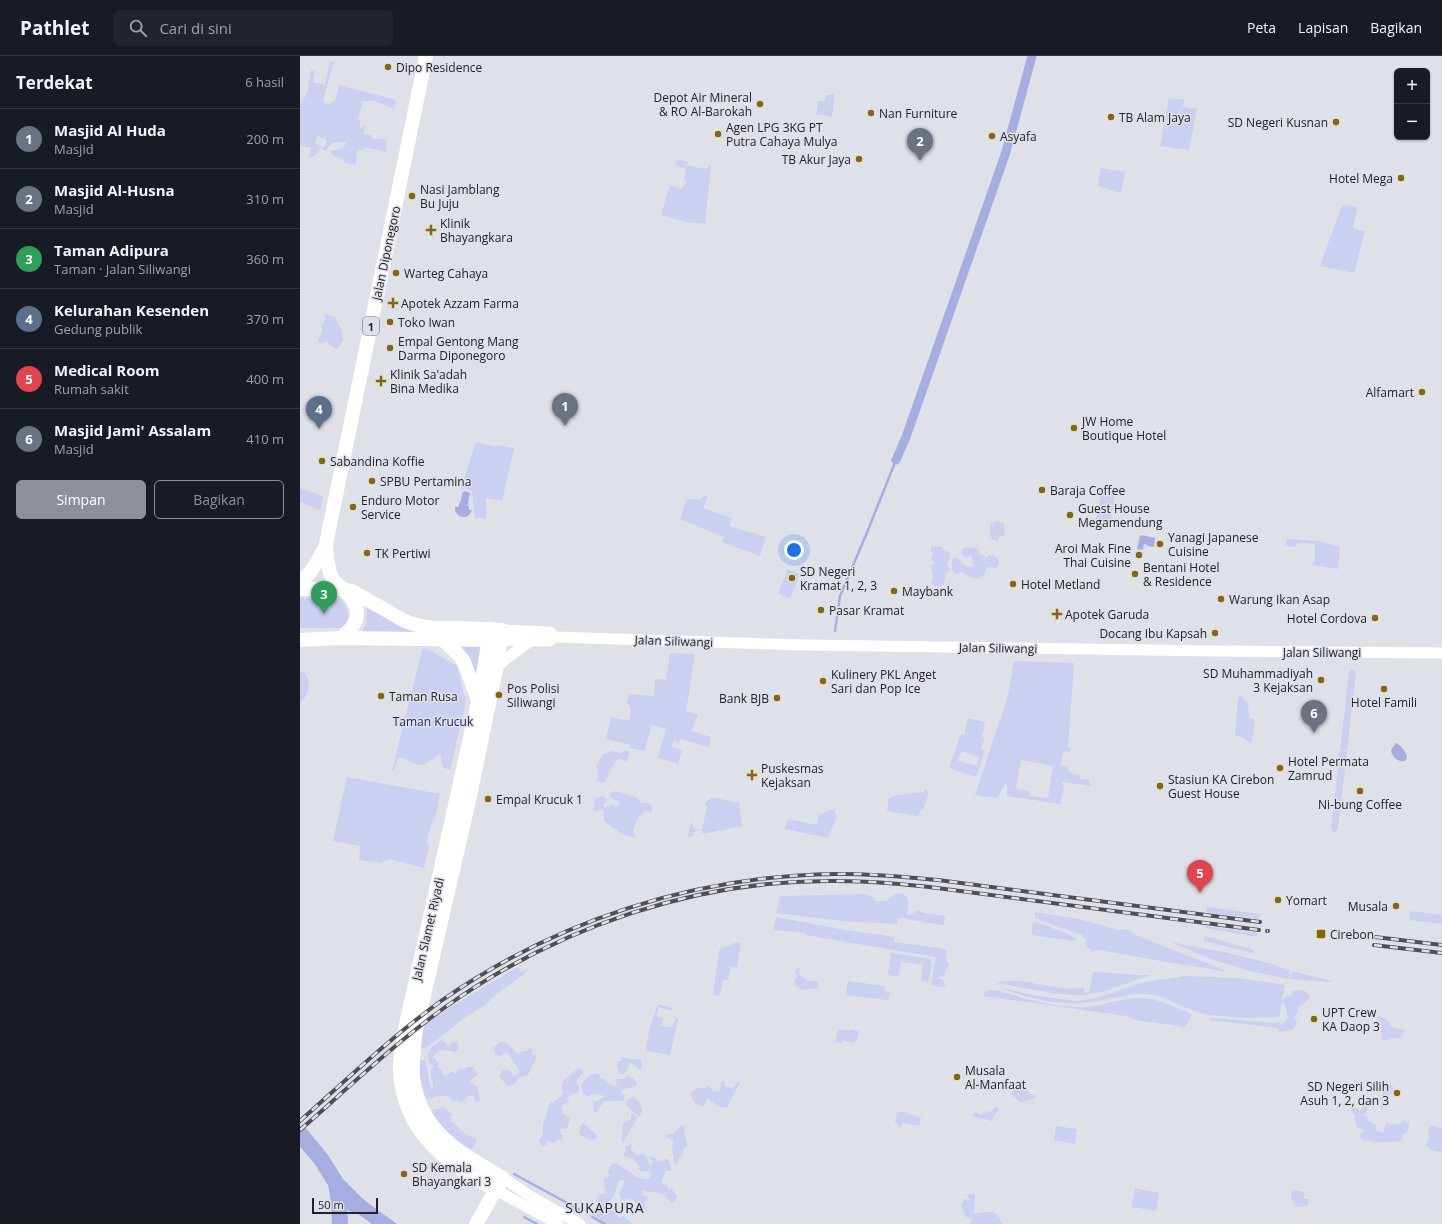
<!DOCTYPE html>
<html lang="id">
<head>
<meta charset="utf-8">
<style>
  :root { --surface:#171b24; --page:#20242c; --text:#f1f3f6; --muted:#9ea1a6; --line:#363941; --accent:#8c9099 }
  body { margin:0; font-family:"Open Sans",sans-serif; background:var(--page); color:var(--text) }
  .controls { position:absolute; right:12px; top:12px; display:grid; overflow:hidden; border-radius:6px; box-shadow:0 1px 3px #0004 }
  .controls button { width:36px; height:36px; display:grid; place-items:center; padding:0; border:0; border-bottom:1px solid var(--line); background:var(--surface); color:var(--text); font:20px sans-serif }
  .scale { position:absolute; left:12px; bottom:10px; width:66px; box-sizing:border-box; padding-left:4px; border:2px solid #232326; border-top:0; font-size:11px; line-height:14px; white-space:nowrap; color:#232326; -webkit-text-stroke:3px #dfe1e9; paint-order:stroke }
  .you { position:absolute; left:494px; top:494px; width:14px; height:14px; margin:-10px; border:3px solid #fff; border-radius:50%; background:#1a73e8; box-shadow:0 0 0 6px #1a73e833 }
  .badge { display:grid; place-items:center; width:26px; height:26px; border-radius:50%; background:var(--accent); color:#fff; font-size:13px; font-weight:700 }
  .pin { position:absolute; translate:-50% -33px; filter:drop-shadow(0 1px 2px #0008) }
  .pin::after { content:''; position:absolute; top:21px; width:14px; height:12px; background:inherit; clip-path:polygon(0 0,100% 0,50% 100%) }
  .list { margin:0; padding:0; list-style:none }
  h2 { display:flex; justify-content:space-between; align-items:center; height:52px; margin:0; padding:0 16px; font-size:17px }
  h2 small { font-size:13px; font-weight:400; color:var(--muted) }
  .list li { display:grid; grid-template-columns:26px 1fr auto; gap:12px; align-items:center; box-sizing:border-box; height:60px; padding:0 16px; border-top:1px solid var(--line) }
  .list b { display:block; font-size:15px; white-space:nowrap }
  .list p { margin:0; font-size:13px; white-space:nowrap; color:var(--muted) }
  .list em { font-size:13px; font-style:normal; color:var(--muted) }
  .actions { display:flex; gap:8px; padding:12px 16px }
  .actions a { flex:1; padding:9px 0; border:1px solid var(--accent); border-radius:6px; text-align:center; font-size:14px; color:var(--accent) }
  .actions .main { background:var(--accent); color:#fff }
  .icon { flex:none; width:22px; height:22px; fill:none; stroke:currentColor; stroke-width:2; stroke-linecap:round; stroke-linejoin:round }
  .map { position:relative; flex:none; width:1142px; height:1168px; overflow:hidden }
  header { display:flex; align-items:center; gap:24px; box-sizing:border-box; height:56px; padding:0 20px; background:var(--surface); border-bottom:1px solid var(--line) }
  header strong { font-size:19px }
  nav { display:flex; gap:22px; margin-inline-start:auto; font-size:14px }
  .search { width:280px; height:36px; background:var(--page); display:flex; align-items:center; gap:10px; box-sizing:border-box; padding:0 14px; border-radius:6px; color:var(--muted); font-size:15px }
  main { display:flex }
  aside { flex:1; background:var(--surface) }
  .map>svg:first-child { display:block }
</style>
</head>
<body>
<header>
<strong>Pathlet</strong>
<div class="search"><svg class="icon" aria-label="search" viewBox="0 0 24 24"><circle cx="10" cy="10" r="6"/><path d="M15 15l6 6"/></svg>Cari di sini</div>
<nav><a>Peta</a><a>Lapisan</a><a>Bagikan</a></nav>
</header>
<main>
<aside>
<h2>Terdekat<small>6 hasil</small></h2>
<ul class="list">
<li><span class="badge" style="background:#6b7280">1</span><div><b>Masjid Al Huda</b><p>Masjid</p></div><em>200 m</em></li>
<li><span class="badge" style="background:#6b7280">2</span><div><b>Masjid Al-Husna</b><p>Masjid</p></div><em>310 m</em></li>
<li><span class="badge" style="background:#2e9e5b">3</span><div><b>Taman Adipura</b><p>Taman · Jalan Siliwangi</p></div><em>360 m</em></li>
<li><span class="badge" style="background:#5c6f8a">4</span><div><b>Kelurahan Kesenden</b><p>Gedung publik</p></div><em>370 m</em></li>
<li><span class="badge" style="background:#e0444e">5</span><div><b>Medical Room</b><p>Rumah sakit</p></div><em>400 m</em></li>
<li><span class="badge" style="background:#6b7280">6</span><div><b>Masjid Jami' Assalam</b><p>Masjid</p></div><em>410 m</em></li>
</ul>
<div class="actions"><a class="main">Simpan</a><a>Bagikan</a></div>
</aside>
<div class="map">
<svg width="1142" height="1168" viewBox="0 0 1142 1168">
  <rect width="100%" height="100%" fill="#dfe1e9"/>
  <!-- green -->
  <g fill="#cbcff0" fill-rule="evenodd">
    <path d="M 30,5 L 34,6 L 23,43 L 25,47 L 30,48 L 35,45 L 39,29 L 96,44 L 94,52 L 71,44 L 68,45 L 63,45 L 58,63 L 60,64 L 60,72 L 65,70 L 63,78 L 71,79 L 72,84 C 84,81 89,82 86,96 L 64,91 L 63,94 L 58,93 L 56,98 L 57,103 L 55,109 L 45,107 L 44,104 L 31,98 L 31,95 C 37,93 45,94 46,86 L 32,87 L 26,94 L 21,94 L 26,88 L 27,84 L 24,82 L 20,82 L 19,79 L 15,85 L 15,87 L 21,89 C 21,95 15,100 9,102 L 11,92 L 0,90 L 0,47 C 10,39 8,26 11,14 L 15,15 L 13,26 L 25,29 Z"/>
    <path d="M 532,37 L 535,38 L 532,61 L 516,58 L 518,45 L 525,45 L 526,39 L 531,39 Z"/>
    <path d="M 869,42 L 884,44 L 883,51 L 897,53 L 889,94 L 860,90 Z"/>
    <path d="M 376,103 L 388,106 L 387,109 L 400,112 L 400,111 L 407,113 L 409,109 L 411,110 L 405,168 L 386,166 L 361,159 L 370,129 L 381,133 L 386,127 L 384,121 L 386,113 L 375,109 Z"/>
    <path d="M 801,112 L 825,116 L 821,137 L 798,130 Z"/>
    <path d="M 1042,149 L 1058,151 L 1053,171 L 1054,173 L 1065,175 L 1054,217 L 1020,210 Z"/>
    <path d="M 27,258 L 35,261 C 36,266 39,268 41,273 C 43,277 41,279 44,283 L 37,293 C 31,292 30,286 25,286 L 22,288 L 18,285 L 22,275 L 21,269 L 25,264 L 25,259 Z"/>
    <path d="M 176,386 L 196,391 L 197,389 L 214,392 L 202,445 L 186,442 L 186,462 L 175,462 L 172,435 L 165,432 L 160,435 Z"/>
    <path d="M 0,432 L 23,440 L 20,454 L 0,446 Z"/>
    <path d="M 802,432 L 816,435 L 810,466 L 796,463 Z"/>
    <path d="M 405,439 L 408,440 L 403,452 L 432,462 L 429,470 L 466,481 L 460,500 L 422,486 L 424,481 L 380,463 L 386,444 L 390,443 L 397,444 L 397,443 L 401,444 L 403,440 L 404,441 Z"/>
    <path d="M 697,465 L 704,468 L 705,479 L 699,481 L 698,485 L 692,484 L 690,479 L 690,468 L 694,466 Z"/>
    <path d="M 987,483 L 1018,485 L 1040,491 L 1038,513 L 1012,509 L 1015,504 L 1015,490 L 1014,488 L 999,487 L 997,488 L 996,491 L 986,490 Z"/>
    <path d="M 631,490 L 642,491 L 644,495 L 649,496 L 650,501 L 647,509 L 650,514 L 646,517 L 644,529 L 635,530 L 631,526 L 633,522 L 631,509 L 635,508 L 631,502 L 633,496 L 631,496 Z"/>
    <path d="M 666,491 L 676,492 L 679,494 L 679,498 L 685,500 L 684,505 L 689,499 L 696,501 L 699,505 L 699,507 L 696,512 L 688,511 L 686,513 L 684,520 L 680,521 L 677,523 L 670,521 L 662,516 L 656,518 L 652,514 L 652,504 L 654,501 L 660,504 L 664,509 L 669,511 L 674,509 L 672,501 L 670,500 L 666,502 L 662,498 L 662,494 Z"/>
    <path d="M 488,513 L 500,518 L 490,543 L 478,537 Z"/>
    <path d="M 0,542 L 41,543 C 48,551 53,568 40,572 L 0,572 Z"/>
    <path d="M 67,550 L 105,573 L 125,577 L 62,577 L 66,566 Z"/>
    <path d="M 160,589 L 180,589 L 178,627 L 166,598 Z"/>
    <path d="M 126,592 L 157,610 L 166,646 L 150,714 C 139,711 143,706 140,698 L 123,709 C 120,709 116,708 113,707 C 107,705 105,700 98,702 L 94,714 L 92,715 L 122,594 Z"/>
    <path d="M 370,597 L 395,598 L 386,655 L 398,659 L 391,675 L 411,681 L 408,691 L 381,683 L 379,687 L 374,685 L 372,691 L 382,694 L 378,708 L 358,702 L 366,673 L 352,669 L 344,695 L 330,692 L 331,689 L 306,683 L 311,661 L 329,665 L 331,654 L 329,649 L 327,647 L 329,638 L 354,640 L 355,623 L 366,624 Z"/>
    <path d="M 714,605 L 774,607 L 768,691 L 771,692 L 770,696 L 764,695 L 760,709 L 768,711 L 769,715 L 773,718 L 782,719 L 779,722 L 782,724 L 788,723 L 791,730 L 762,726 L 764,730 L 760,748 L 707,740 L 707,729 L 705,728 L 697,742 L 675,739 L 700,663 L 701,663 L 709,634 ZM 721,704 L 753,710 L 748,742 L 730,740 L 730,735 L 716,733 Z"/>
    <path d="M 1053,613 L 1055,615 L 1056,617 L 1047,695 L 1040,694 L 1049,616 L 1050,614 Z"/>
    <path d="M 0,615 C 14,620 9,640 0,647 Z"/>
    <path d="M 941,640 L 948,648 L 949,662 L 954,663 L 955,665 L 952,685 L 950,687 L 942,681 L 935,680 L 938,641 Z"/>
    <path d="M 668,662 L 685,666 L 682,681 L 684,682 L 681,693 L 685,695 L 676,721 L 649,712 L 661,678 L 664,679 ZM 661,695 L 679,701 L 677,710 L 658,705 Z"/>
    <path d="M 311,695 L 320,697 L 324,695 L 330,696 L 326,706 L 320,703 L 316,705 C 311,712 308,718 305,726 L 301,727 L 297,724 L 298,715 L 296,710 L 303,699 Z"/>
    <path d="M 1040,695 L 1047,696 L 1038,773 L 1034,777 L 1031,772 Z"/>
    <path d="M 47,721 L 140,738 C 138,746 138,756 134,763 C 130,771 128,778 127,787 L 129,790 L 124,812 L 89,803 L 80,807 L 59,804 L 60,790 L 33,785 Z"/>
    <path d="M 625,732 L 629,736 L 623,754 L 621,754 L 618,760 L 587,755 L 589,742 L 596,739 L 624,736 Z"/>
    <path d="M 315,735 L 336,741 L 341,747 L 348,747 L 352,751 L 352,756 L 344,755 L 342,760 L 338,761 L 336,767 L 333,774 L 336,781 C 332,780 326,780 323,778 C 318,775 306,768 304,764 L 304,759 L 303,754 L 300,753 L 296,756 L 294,755 L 293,753 L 296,749 L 294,746 L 295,743 L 302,740 L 307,743 L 303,749 L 305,752 L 311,749 L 316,751 L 320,747 L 320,745 L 313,743 L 310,739 L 311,737 Z"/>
    <path d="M 411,742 C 424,741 428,747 439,746 L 442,770 L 403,778 L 402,774 L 393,776 L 393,780 L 387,781 L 392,765 L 393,772 L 398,774 L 402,773 L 407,752 L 405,747 Z"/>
    <path d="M 535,753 L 535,757 L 537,760 L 528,782 L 485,773 L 488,763 L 517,769 L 519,758 Z"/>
    <path d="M 601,837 C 611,841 608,849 607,859 L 610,859 L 615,856 L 620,854 L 622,857 L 645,860 L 644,869 L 621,866 L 621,864 L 619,865 L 598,862 L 597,868 L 542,865 L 476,857 L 480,840 L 565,838 L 571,840 L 576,845 L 587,845 L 595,838 Z"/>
    <path d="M 907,851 L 960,858 L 959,863 L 906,856 Z"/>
    <path d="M 1110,855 L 1142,859 L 1142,868 L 1109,864 Z"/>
    <path d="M 735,856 L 779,863 L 819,874 L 826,873 L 836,879 L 929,916 L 872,907 L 799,894 L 793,896 L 789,892 L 785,891 L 786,883 L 782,879 L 735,862 Z"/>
    <path d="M 476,861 L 545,874 L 595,881 L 594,886 L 645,893 L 647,896 L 646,904 L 649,909 L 645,914 L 644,920 L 637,921 L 643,924 L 646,930 L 642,931 L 631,929 L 636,901 L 505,879 L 505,877 L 473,874 Z"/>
    <path d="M 734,866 L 737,866 L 777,882 L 773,885 L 732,879 L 732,869 Z"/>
    <path d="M 905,870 L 957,877 L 957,881 L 905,872 Z"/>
    <path d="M 905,880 L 954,894 L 953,897 L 904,885 Z"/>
    <path d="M 437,886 L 441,887 L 437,912 L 431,911 L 428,924 L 423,924 L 420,940 L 413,939 L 419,895 L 420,893 Z"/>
    <path d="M 871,886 L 928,897 L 972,908 L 990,915 L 989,923 C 948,916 909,904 871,886 Z"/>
    <path d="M 591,897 L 630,903 L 632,907 L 628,926 L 621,925 L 623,909 L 601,906 L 598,921 L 588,919 Z"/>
    <path d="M 218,911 L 221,916 L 229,912 L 224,918 L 200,935 L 184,950 L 168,959 L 126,992 L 121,992 L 122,976 L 125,969 L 147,953 Z"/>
    <path d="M 498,911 L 500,913 L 499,918 L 508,925 L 518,925 L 518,932 L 502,934 L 496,929 L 494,925 L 497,920 L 495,915 Z"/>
    <path d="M 992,915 L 1028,924 L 1031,925 L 1031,926 L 990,923 Z"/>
    <path d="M 793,916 L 839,919 L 851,919 C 830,925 806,937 784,939 C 755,940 724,931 696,927 C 723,918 757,938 784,931 L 784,936 L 789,937 Z"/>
    <path d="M 885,920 L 937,922 L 985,929 L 982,945 L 986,940 L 991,940 L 993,935 L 1004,934 L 1010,940 L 1008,944 L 998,952 L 998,956 L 994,961 L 997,966 L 994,973 L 982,976 L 979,975 L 978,972 L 910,964 L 911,962 L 974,967 L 980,966 L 980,969 L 985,966 L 988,961 L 986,952 L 982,945 L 979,961 C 956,962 919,962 897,956 C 882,951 869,942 854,939 C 831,935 808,945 785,947 C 756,950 725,941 698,931 L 731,939 L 776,945 L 797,942 L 845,926 Z"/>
    <path d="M 548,925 L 585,930 L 585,935 L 590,937 L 588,944 L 546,939 Z"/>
    <path d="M 689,934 C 703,934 717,941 730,944 C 745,948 761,950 776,951 C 798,953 818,942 839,942 C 858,941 875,952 892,958 L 886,971 L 836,964 L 826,960 L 683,940 L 685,936 Z"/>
    <path d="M 358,948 L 372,952 L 371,955 L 359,951 L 356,960 L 363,962 L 361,970 L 372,971 L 376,962 L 378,963 L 370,999 L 346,995 L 349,975 Z"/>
    <path d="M 1079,960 L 1087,964 L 1092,971 L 1104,974 L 1104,976 L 1099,983 L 1093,982 L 1088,984 L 1082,984 L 1081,978 L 1082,968 L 1077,963 Z"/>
    <path d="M 538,973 L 550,975 L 551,973 L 559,975 L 557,984 L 553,987 L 542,984 L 542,987 L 535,986 Z"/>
    <path d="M 142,984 L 149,990 L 153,986 L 156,986 L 158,988 L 159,993 L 155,996 C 146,994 139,992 133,1001 L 138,1007 L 138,1011 L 141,1013 L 144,1020 L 146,1020 L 151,1016 L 156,1017 L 161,1012 L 165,1013 L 167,1011 L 173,1011 L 178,1019 L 171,1023 L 170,1027 L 177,1030 L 180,1043 L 179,1046 L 176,1046 L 173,1040 L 169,1039 L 162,1046 L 157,1044 L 153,1046 L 148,1040 C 144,1039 142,1041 135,1040 L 131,1043 L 127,1042 L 125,1040 L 121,1022 L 118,1020 L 119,1005 L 120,1004 L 125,1004 C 129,1013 127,1023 131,1032 L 133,1033 C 134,1024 128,1019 133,1010 L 128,1005 C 127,993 132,990 142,984 Z"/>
    <path d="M 200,986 C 210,986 213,993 218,999 L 222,995 L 227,995 L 229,992 L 233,994 L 232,999 L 237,1000 L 228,1019 L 219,1022 L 214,1028 L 208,1031 L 199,1020 L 202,1014 L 209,1014 L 214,1020 L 220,1016 L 208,997 L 206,996 L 200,1000 L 195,998 L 194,991 Z"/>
    <path d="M 322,1000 L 328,1003 L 338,1003 L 341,1004 L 342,1010 L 340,1014 L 330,1006 L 327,1014 L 322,1019 C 317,1017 317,1011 317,1006 L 322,1004 L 321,1001 Z"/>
    <path d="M 279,1012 L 284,1015 L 276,1026 L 279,1031 L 279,1036 L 268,1040 L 269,1046 L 264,1048 L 262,1051 L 263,1058 L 270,1061 L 268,1070 L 266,1073 L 261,1072 L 259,1076 L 263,1081 L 261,1084 L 257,1084 L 253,1087 L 248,1085 L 245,1090 L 242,1091 L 239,1085 L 243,1079 L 243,1067 L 246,1061 L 249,1048 C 253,1045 259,1044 262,1039 C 265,1035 262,1034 262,1030 C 262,1024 274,1015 279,1012 Z"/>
    <path d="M 292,1018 L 299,1018 L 300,1022 L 304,1023 C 307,1027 312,1031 317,1030 L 315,1023 L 322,1023 L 329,1020 L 336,1025 L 337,1028 C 333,1033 327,1032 323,1033 L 321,1037 L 325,1040 L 323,1045 L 304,1045 L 296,1057 L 294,1056 L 293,1046 L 299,1044 L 305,1040 L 294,1038 L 288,1040 L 283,1037 L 281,1029 L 286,1023 Z"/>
    <path d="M 423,1024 L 426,1031 L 433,1032 L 439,1025 L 440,1027 L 426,1053 L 424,1051 L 419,1051 L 408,1042 L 403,1050 C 396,1050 391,1044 391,1037 C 393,1033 400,1031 405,1032 L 408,1030 L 411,1032 L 413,1036 L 419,1035 L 421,1030 L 420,1027 Z"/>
    <path d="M 1085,1027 L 1090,1028 L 1094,1032 L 1091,1034 C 1091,1040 1086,1050 1082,1053 L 1080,1051 L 1082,1046 L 1080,1042 L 1083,1037 L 1082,1033 Z"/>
    <path d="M 717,1030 L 722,1031 L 723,1034 L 727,1033 L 730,1038 L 736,1040 L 735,1042 L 721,1047 L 711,1038 Z"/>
    <path d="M 334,1041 L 340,1047 L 342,1056 L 339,1061 L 331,1054 L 326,1048 L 328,1043 Z"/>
    <path d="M 142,1050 L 153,1059 L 150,1061 L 151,1065 L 167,1079 L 176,1083 L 176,1087 L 172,1093 L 150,1085 L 132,1057 L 135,1053 L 139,1053 Z"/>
    <path d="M 1064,1050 L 1067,1050 L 1067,1054 L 1063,1060 L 1067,1060 L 1068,1065 L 1076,1069 L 1075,1074 L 1083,1077 L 1086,1067 L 1092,1068 L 1096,1068 L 1099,1069 L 1104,1064 L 1109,1067 L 1108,1076 L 1103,1078 L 1102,1083 L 1097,1086 C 1091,1084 1074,1089 1068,1084 L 1066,1086 L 1060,1081 L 1061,1078 L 1065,1074 L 1058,1072 L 1055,1065 L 1055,1059 L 1050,1053 L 1054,1051 L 1061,1054 Z"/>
    <path d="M 695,1051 L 699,1052 L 699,1054 L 694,1059 L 692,1065 L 672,1060 L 674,1055 L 681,1059 L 687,1055 L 691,1056 Z"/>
    <path d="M 597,1056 L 605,1056 L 621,1062 L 619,1070 L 602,1067 L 601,1072 L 598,1071 L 598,1068 L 595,1067 Z"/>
    <path d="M 331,1058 L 333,1058 L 337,1062 L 323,1087 L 321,1083 L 323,1075 L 322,1069 L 326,1065 L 331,1064 Z"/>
    <path d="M 283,1067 L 295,1077 L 297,1082 L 291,1085 L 279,1078 L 280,1071 Z"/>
    <path d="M 381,1069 L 385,1071 L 384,1079 L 386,1082 L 387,1089 L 383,1094 L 383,1098 L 378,1103 L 378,1107 L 377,1108 L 374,1106 C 374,1098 370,1093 374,1085 L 365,1080 L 368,1078 L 373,1078 Z"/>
    <path d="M 756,1070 L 777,1073 L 775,1088 L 754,1084 Z"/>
    <path d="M 1130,1070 L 1134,1070 L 1142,1073 L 1142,1095 L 1141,1096 L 1131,1094 L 1126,1090 L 1128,1083 L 1130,1081 L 1128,1074 Z"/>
    <path d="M 332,1088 L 331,1093 L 337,1099 L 342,1098 L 345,1099 L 350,1109 L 353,1106 L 350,1103 L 349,1100 L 354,1101 L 357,1105 L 367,1103 L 369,1104 L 369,1108 L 371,1111 L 371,1115 L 366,1115 L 361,1126 L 367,1130 L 370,1136 L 370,1132 L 373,1133 L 374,1137 L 376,1138 L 377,1142 L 372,1147 L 367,1143 L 363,1138 L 342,1134 L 342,1138 L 348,1142 L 344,1147 L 346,1151 L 345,1153 L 339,1154 L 336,1146 L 330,1143 L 324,1144 L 320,1142 L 319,1137 L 325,1126 L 323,1124 L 319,1125 C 315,1132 315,1145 305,1147 L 305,1151 L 307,1153 L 313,1154 L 319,1162 L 323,1160 L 331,1166 L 332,1168 L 304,1168 C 300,1164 294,1164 290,1160 L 292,1158 L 298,1158 L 296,1150 L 299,1148 L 296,1144 L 300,1138 L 304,1138 L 306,1136 L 303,1123 L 309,1120 L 308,1115 L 313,1107 C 326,1110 334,1124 348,1123 L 351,1120 C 351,1113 344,1116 340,1115 L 338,1109 L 332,1102 L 327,1102 L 323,1099 L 326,1094 L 325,1090 Z"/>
    <path d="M 835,1132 L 859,1137 L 856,1155 L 831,1151 Z"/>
    <path d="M 994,1134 L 996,1135 L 1000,1135 L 1004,1137 L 1004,1143 L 1009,1143 L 1007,1150 L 997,1151 L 991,1143 L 991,1138 Z"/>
    <path d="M 668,1138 L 673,1138 L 675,1139 L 674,1158 C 681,1157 692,1153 697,1159 C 700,1162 700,1165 703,1168 L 670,1168 L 673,1163 L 666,1161 C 665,1157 662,1154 661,1149 L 665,1143 L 670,1144 L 667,1140 Z"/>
  </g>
  <!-- water -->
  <g fill="#a7ade0">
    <path d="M 165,435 L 170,437 L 168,447 L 169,454 L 172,454 C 169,461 164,463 158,459 L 155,455 L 155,451 L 158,451 L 161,444 L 161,442 L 162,440 L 162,437 Z"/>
    <path d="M 842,479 L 855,482 L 854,491 L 847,490 L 848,489 L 844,488 L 843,491 L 844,492 L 842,494 L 837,493 L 840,480 Z"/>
    <path d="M 1096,687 C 1100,688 1107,697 1107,702 L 1105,705 C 1098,706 1092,702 1091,694 Z"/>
    <path d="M 43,1123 L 64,1144 L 97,1168 L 72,1168 L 58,1158 L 49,1155 L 34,1136 L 31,1125 Z"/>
  </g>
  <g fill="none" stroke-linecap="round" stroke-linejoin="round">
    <!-- stream -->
    <g stroke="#a7ade0" stroke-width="2.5">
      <path d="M 535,575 L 540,540 L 566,479 L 596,404"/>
      <path d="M 214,1118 L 282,1155"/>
      <path d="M 224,1161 L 237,1168"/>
      <path d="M 292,1161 L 305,1168"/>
    </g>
    <!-- canal -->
    <path stroke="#a7ade0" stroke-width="9" d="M 596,404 L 606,381 L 706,96 L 732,0"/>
    <!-- river -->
    <path stroke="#a7ade0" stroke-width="16" d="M 0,1078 L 21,1103 L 36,1127 L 39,1146 L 40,1168"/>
    <!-- secondary -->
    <g stroke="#fff" stroke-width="11">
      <path d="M 202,574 L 250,576 L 255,581 L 504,589 L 916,595 L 1142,597"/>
      <path d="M 201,584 L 249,585 L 255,581"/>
      <path d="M 196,614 L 201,607 L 230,585"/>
      <path d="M 203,1122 L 235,1143 L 280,1168"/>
      <path d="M 196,1134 L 258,1168"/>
    </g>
    <!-- highway -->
    <g stroke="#fff" stroke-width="14">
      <path d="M 0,527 L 12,514 L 26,490"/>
      <path d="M 0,533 L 42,533 L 52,535 L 103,564 C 121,573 142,572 161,572 C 175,573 189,573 202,574 L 196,614 L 168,749 L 116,974 C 114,990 112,1007 113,1023 C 120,1076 162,1098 203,1122 L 176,1168"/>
      <path d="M 191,573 L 178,646 L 105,973 C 103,986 100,999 100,1012 C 101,1074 146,1108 196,1134"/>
      <path d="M 41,582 C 60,567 63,553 45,535 C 41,531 35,527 32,522 C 27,512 27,499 26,488 L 126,0"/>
      <path d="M 0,584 L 41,582 L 198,584"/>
      <path d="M 143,584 L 160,600 L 164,606 L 178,644"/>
    </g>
    <!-- rail casing -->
    <g stroke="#4f5054" stroke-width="4">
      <g id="rail">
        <path d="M 967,875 L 968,875"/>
        <path d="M 1075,881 L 1142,889"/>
        <path d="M 1074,889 L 1142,897"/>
        <path d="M 0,1065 C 46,1024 91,981 141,945 C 257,864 395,820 535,818 C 570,817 604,821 638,824 L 960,866"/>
        <path d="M 0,1074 C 47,1033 93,989 144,952 C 258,871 397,823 537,825 C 571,825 604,828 637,832 L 959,874"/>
      </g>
    </g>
    <!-- rail -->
    <use href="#rail" stroke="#dfe1e9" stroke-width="2.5" stroke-dasharray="8" stroke-linecap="butt"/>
  </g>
  <!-- markers -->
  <g fill="#886602" stroke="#dfe1e9" stroke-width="1.5">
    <circle cx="88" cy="11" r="4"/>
    <circle cx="460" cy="48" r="4"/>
    <circle cx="571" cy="57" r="4"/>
    <circle cx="811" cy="61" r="4"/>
    <circle cx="1036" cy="66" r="4"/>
    <circle cx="418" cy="78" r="4"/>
    <circle cx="692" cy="80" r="4"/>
    <circle cx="559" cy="103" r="4"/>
    <circle cx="1101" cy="122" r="4"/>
    <circle cx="112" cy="140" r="4"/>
    <path d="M129 168h4v4h4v4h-4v4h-4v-4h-4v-4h4z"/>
    <circle cx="96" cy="217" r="4"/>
    <path d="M91 241h4v4h4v4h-4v4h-4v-4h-4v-4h4z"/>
    <circle cx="90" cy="266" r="4"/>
    <circle cx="90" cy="292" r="4"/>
    <path d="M79 319h4v4h4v4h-4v4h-4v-4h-4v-4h4z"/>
    <circle cx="1122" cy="336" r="4"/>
    <circle cx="774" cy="372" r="4"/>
    <circle cx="22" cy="405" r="4"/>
    <circle cx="72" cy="425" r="4"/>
    <circle cx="742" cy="434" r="4"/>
    <circle cx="53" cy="451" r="4"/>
    <circle cx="770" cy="459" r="4"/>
    <circle cx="860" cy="488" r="4"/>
    <circle cx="67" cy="497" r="4"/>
    <circle cx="839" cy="499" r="4"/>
    <circle cx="835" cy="518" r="4"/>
    <circle cx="492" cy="522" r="4"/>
    <circle cx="713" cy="528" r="4"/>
    <circle cx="594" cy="535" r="4"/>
    <circle cx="921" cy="543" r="4"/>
    <circle cx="521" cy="554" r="4"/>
    <path d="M755 552h4v4h4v4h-4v4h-4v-4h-4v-4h4z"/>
    <circle cx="1075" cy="562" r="4"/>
    <circle cx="915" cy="577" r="4"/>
    <circle cx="1021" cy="624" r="4"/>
    <circle cx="523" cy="625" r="4"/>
    <circle cx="1084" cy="633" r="4"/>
    <circle cx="199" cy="639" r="4"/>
    <circle cx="81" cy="640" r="4"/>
    <circle cx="477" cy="642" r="4"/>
    <circle cx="980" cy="712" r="4"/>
    <path d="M450 713h4v4h4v4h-4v4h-4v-4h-4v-4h4z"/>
    <circle cx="860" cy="730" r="4"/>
    <circle cx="1060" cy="735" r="4"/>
    <circle cx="188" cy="743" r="4"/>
    <circle cx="978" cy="844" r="4"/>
    <circle cx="1096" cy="850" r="4"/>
    <rect x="1016" y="873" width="10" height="10" rx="2"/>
    <circle cx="1014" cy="963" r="4"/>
    <circle cx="657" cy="1021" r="4"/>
    <circle cx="1097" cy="1037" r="4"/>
    <circle cx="104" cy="1118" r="4"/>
  </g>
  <g text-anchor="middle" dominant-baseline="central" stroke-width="3" stroke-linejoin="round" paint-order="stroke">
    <!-- shield labels -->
    <rect fill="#dfe1e9" stroke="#5b5c60" stroke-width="1" x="63" y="261" width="16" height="18" rx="3"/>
    <g font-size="11" font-weight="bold" fill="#232326">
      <text x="71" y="270">1</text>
    </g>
    <!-- poi labels -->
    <g font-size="12" fill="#232326" stroke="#dfe1e9" text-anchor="start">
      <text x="96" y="11">Dipo Residence</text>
      <text x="452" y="41" text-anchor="end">Depot Air Mineral<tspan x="452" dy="14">&amp; RO Al-Barokah</tspan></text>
      <text x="579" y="57">Nan Furniture</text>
      <text x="819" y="61">TB Alam Jaya</text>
      <text x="1028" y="66" text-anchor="end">SD Negeri Kusnan</text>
      <text x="426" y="71">Agen LPG 3KG PT<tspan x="426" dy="14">Putra Cahaya Mulya</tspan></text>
      <text x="700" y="80">Asyafa</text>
      <text x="551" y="103" text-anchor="end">TB Akur Jaya</text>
      <text x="1093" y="122" text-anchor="end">Hotel Mega</text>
      <text x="120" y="133">Nasi Jamblang<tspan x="120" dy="14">Bu Juju</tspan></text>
      <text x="140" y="167">Klinik<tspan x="140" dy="14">Bhayangkara</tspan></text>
      <text x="104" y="217">Warteg Cahaya</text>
      <text x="101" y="247">Apotek Azzam Farma</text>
      <text x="98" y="266">Toko Iwan</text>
      <text x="98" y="285">Empal Gentong Mang<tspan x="98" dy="14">Darma Diponegoro</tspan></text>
      <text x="90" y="318">Klinik Sa'adah<tspan x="90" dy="14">Bina Medika</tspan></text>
      <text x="1114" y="336" text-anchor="end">Alfamart</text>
      <text x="782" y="365">JW Home<tspan x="782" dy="14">Boutique Hotel</tspan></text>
      <text x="30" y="405">Sabandina Koffie</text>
      <text x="80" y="425">SPBU Pertamina</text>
      <text x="750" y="434">Baraja Coffee</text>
      <text x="61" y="444">Enduro Motor<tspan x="61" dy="14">Service</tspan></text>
      <text x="778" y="452">Guest House<tspan x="778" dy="14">Megamendung</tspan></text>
      <text x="868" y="481">Yanagi Japanese<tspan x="868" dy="14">Cuisine</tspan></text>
      <text x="831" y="492" text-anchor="end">Aroi Mak Fine<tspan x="831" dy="14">Thai Cuisine</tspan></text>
      <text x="75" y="497">TK Pertiwi</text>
      <text x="843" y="511">Bentani Hotel<tspan x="843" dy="14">&amp; Residence</tspan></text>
      <text x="500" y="515">SD Negeri<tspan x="500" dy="14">Kramat 1, 2, 3</tspan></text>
      <text x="721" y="528">Hotel Metland</text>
      <text x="602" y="535">Maybank</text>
      <text x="929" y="543">Warung Ikan Asap</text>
      <text x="529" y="554">Pasar Kramat</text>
      <text x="765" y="558">Apotek Garuda</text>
      <text x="1067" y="562" text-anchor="end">Hotel Cordova</text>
      <text x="907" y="577" text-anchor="end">Docang Ibu Kapsah</text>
      <text x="1013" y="617" text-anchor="end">SD Muhammadiyah<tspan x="1013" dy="14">3 Kejaksan</tspan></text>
      <text x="531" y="618">Kulinery PKL Anget<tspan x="531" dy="14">Sari dan Pop Ice</tspan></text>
      <text x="207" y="632">Pos Polisi<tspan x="207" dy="14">Siliwangi</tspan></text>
      <text x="89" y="640">Taman Rusa</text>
      <text x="469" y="642" text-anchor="end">Bank BJB</text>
      <text x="1084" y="646" text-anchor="middle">Hotel Famili</text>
      <text x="988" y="705">Hotel Permata<tspan x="988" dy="14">Zamrud</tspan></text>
      <text x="461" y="712">Puskesmas<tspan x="461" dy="14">Kejaksan</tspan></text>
      <text x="868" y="723">Stasiun KA Cirebon<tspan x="868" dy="14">Guest House</tspan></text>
      <text x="196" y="743">Empal Krucuk 1</text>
      <text x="1060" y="748" text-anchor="middle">Ni-bung Coffee</text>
      <text x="986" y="844">Yomart</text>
      <text x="1088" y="850" text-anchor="end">Musala</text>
      <text x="1030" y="878">Cirebon</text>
      <text x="1022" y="956">UPT Crew<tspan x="1022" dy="14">KA Daop 3</tspan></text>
      <text x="665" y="1014">Musala<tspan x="665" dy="14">Al-Manfaat</tspan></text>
      <text x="1089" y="1030" text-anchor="end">SD Negeri Silih<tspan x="1089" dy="14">Asuh 1, 2, dan 3</tspan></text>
      <text x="112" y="1111">SD Kemala<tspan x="112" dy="14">Bhayangkari 3</tspan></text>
    </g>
    <!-- street labels -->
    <g font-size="12" fill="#232326" stroke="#dfe1e9">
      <text transform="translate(86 197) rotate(-78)">Jalan Diponegoro</text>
      <text transform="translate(374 585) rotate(2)">Jalan Siliwangi</text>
      <text transform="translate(698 592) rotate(1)">Jalan Siliwangi</text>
      <text x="1022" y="596">Jalan Siliwangi</text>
      <text transform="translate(128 873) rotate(-77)">Jalan Slamet Riyadi</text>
    </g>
    <!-- park labels -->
    <g font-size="12" fill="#211e5a" stroke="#dfe1e9">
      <text x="133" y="665">Taman Krucuk</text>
    </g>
    <!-- quarter labels -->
    <g font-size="14" letter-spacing="1" fill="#232326" stroke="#dfe1e9">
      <text x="305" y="1151">SUKAPURA</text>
    </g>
  </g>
</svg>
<div class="controls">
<button>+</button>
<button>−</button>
</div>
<div class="scale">50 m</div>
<div class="you"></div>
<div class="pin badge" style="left:265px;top:370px;background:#6b7280">1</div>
<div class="pin badge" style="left:620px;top:105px;background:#6b7280">2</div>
<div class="pin badge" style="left:24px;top:558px;background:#2e9e5b">3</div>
<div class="pin badge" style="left:19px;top:373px;background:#5c6f8a">4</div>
<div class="pin badge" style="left:900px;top:837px;background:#e0444e">5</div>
<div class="pin badge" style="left:1014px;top:677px;background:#6b7280">6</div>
</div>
</main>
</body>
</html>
